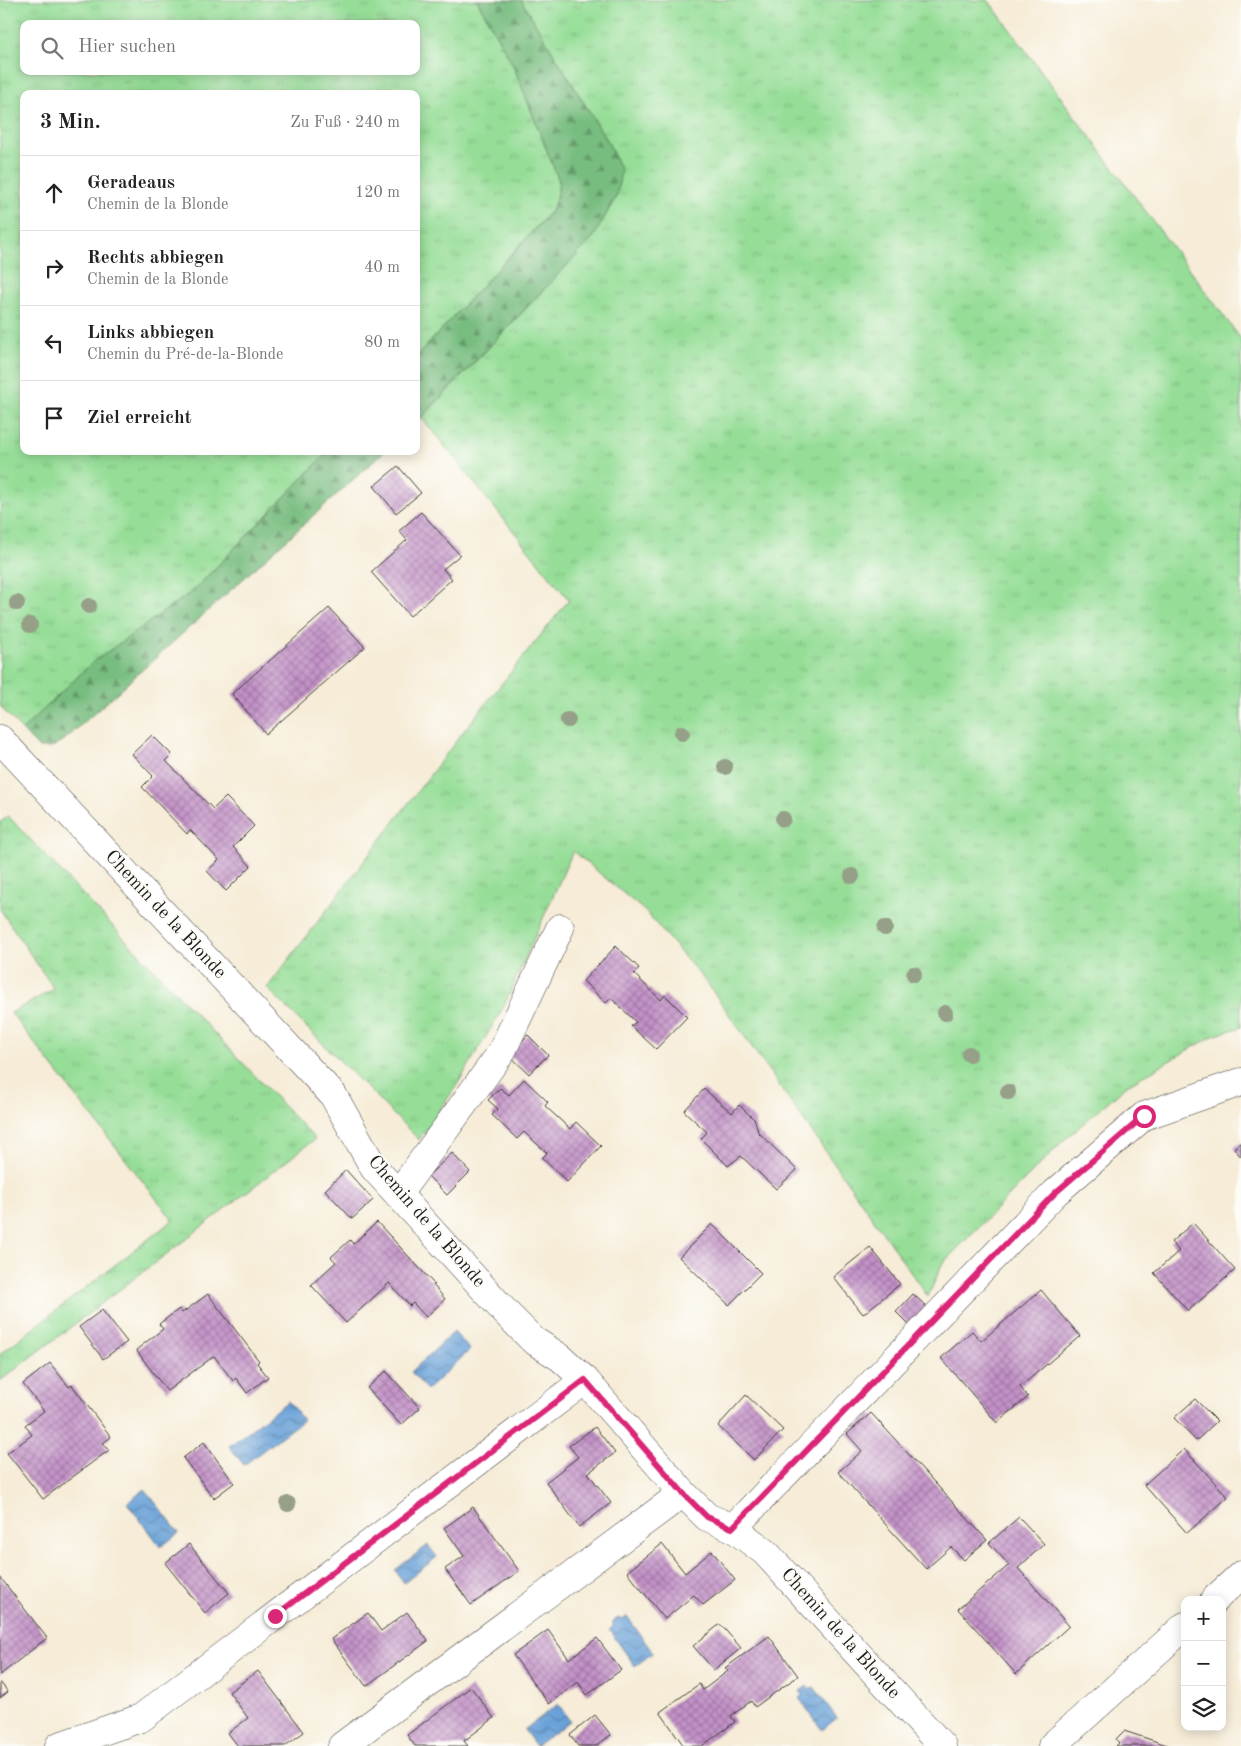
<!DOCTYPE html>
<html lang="de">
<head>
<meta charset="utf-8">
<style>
  :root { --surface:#fff; --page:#f2f2f2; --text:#222; --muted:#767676; --line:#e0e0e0 }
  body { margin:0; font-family:"Old Standard TT",serif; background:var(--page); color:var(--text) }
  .controls { position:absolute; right:15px; bottom:15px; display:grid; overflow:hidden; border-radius:10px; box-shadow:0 2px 12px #0003 }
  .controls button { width:45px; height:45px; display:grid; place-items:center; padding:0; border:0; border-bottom:1px solid var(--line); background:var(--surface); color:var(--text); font:25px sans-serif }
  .stop { position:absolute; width:15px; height:15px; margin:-11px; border:4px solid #db2777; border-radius:50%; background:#fff }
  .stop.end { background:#db2777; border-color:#fff; box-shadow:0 1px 5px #0008 }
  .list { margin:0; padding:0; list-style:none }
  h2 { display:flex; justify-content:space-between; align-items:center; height:65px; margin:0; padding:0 20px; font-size:21px }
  h2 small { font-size:16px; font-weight:400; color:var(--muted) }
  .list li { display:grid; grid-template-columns:32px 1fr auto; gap:15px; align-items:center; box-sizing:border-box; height:75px; padding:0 20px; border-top:1px solid var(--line) }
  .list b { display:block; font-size:19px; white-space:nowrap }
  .list p { margin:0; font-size:16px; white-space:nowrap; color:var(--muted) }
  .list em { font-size:16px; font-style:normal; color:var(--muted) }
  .icon { flex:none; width:28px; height:28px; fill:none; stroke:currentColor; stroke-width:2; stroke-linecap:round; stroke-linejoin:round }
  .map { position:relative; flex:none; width:1241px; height:1746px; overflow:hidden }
  .search { position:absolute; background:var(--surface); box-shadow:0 2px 12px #0003; left:20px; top:20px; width:400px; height:55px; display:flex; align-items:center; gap:12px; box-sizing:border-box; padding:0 18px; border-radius:10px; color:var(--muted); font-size:19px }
  .panel { position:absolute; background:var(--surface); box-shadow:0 2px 12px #0003; left:20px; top:90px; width:400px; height:365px; border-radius:10px }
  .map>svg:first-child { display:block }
</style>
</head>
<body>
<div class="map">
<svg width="1241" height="1746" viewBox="0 0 1241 1746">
  <defs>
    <pattern id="grass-tufts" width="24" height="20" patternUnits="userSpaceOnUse" patternTransform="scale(1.25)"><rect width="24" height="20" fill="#96de98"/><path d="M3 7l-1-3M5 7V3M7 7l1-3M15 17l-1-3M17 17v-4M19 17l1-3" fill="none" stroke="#81be82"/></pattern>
    <pattern id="forest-firs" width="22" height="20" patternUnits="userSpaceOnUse" patternTransform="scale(1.25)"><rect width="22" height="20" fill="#78bd80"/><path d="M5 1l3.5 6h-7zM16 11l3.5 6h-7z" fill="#629968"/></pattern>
    <pattern id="water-waves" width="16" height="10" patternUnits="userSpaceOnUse" patternTransform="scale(1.25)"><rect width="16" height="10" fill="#69a1d8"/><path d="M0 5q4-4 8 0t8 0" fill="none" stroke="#5682ae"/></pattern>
    <pattern id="building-cross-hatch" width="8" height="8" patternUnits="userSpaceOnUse" patternTransform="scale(1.25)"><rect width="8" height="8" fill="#c392c8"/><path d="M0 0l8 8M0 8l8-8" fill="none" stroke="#9e76a2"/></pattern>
  </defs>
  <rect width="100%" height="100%" fill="#fdfcf7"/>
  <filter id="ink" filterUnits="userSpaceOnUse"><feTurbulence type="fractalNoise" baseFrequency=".02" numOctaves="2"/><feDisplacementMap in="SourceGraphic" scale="10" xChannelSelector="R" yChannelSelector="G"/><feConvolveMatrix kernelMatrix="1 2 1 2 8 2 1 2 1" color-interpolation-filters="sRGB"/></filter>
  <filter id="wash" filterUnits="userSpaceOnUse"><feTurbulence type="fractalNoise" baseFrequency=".0096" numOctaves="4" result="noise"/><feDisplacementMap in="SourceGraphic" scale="20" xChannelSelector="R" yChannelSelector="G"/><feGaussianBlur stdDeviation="1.12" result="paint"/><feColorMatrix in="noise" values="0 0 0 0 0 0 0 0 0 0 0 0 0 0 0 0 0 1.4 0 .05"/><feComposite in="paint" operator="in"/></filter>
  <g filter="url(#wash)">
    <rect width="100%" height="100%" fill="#f6ecd7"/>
    <!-- grass -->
    <g fill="url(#grass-tufts)" stroke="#597d5a" fill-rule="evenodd">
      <path d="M 0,0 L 477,0 L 514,67 L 559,181 L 557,197 L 551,211 L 416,357 L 416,94 L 24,94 L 24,451 L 329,451 L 194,590 L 92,663 L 22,730 L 0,706 ZM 24,24 L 416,24 L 416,71 L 24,71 Z"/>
      <path d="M 521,0 L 988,0 L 1241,339 L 1241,1027 L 1213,1036 L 1127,1085 L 1063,1141 L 942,1264 L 928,1297 L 707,983 L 646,912 L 573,851 L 503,1008 L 457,1085 L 419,1140 L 267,988 L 463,732 L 569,600 L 422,418 L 593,238 L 617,195 L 609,144 Z"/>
      <path d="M 8,816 L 315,1139 L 186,1239 L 0,1381 L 0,1354 L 173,1220 L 11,1013 L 54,989 L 0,909 L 0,823 Z"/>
    </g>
    <!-- forest -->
    <g fill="url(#forest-firs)" stroke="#4a6c4e">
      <path d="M 477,0 L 521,0 L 609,144 L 621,171 L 617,195 L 593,238 L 416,423 L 416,357 L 551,212 L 557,197 L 559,181 L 514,67 Z"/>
      <path d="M 329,451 L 385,451 L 69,736 L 51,748 L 39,748 L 22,730 L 92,663 L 194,590 Z"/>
    </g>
    <!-- water -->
    <g fill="url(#water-waves)" stroke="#425e7a">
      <path d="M 454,1332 L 470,1350 L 427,1390 L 411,1372 Z"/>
      <path d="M 288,1401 L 303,1420 L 244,1465 L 229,1446 Z"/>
      <path d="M 145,1489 L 179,1533 L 161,1547 L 127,1503 Z"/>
      <path d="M 428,1545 L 437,1557 L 404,1583 L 395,1570 Z"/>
      <path d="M 627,1616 L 653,1653 L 635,1666 L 609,1630 L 613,1626 L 613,1621 L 618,1618 L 622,1620 Z"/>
      <path d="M 807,1686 L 810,1690 L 814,1687 L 837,1718 L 822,1730 L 799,1698 L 802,1695 L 800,1691 Z"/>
      <path d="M 558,1704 L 570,1721 L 536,1746 L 524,1730 Z"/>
    </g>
    <g id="blocks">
      <!-- building -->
      <g fill="url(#building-cross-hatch)">
        <path d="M 398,466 L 421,493 L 396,513 L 374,486 Z"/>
        <path d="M 421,512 L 460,555 L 443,569 L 452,579 L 410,616 L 371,572 L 407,540 L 399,531 Z"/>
        <path d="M 329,608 L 365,647 L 266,734 L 232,694 Z"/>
        <path d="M 152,735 L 172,755 L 166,761 L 213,809 L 226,797 L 254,826 L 233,847 L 251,866 L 226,891 L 207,871 L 219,860 L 190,830 L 187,834 L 142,787 L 153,776 L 132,754 Z"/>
        <path d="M 616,946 L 639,968 L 634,974 L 661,1000 L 665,995 L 687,1017 L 656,1049 L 631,1026 L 636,1022 L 611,998 L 606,1003 L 583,981 Z"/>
        <path d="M 528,1035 L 548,1055 L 529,1074 L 509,1055 Z"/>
        <path d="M 524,1079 L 548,1102 L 545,1106 L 570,1129 L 576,1122 L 601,1146 L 567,1182 L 542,1158 L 547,1153 L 524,1132 L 517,1139 L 492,1115 L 498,1109 L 488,1100 L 500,1088 L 509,1095 Z"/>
        <path d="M 704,1089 L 732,1113 L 739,1105 L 755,1120 L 758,1132 L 797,1170 L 776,1189 L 741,1156 L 728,1166 L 701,1139 L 707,1132 L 684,1111 Z"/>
        <path d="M 1241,1142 L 1241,1157 L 1234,1148 Z"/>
        <path d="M 452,1153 L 470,1172 L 447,1195 L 428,1176 Z"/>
        <path d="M 346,1170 L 373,1200 L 352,1219 L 325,1190 Z"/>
        <path d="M 377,1222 L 434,1284 L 433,1285 L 445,1299 L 426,1317 L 413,1303 L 410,1306 L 389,1283 L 346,1323 L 311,1285 L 336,1262 L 331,1257 L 350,1240 L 353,1244 Z"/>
        <path d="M 1193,1223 L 1235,1270 L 1188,1311 L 1154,1273 L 1179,1251 L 1171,1242 Z"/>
        <path d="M 712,1224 L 761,1273 L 729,1305 L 679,1257 Z"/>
        <path d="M 870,1247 L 900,1284 L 863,1314 L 833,1277 Z"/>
        <path d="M 1041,1290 L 1080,1336 L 1020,1387 L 1028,1397 L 997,1423 L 941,1358 L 972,1331 L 981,1341 Z"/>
        <path d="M 208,1294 L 259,1361 L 257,1363 L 268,1377 L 247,1393 L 236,1378 L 233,1381 L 214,1356 L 167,1391 L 136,1350 L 163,1329 L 159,1324 L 179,1309 L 182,1313 Z"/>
        <path d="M 913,1294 L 928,1308 L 910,1326 L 896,1312 Z"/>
        <path d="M 102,1310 L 127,1342 L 103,1359 L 79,1327 Z"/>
        <path d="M 50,1363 L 69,1387 L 72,1385 L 111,1437 L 103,1443 L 109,1450 L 43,1499 L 7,1453 L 32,1435 L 25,1425 L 44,1411 L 23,1384 Z"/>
        <path d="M 386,1371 L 420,1408 L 401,1425 L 367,1388 Z"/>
        <path d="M 746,1395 L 783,1430 L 754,1460 L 718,1426 Z"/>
        <path d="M 1195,1399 L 1217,1421 L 1196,1441 L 1174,1418 Z"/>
        <path d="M 871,1413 L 987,1540 L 964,1560 L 951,1547 L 926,1569 L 838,1472 L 862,1451 L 847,1434 Z"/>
        <path d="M 595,1427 L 615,1453 L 588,1473 L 611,1503 L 579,1527 L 546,1482 L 578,1457 L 569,1446 Z"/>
        <path d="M 204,1442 L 234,1483 L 214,1498 L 183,1458 Z"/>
        <path d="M 1184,1449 L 1228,1497 L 1187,1533 L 1144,1485 Z"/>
        <path d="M 473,1507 L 519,1571 L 471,1605 L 445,1569 L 464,1556 L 444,1528 Z"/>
        <path d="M 1019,1517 L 1044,1544 L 1018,1568 L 1069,1626 L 1016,1674 L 958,1609 L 1009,1565 L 989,1543 Z"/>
        <path d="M 189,1544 L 229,1593 L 205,1613 L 165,1563 Z"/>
        <path d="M 662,1544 L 685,1573 L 712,1551 L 735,1580 L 703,1605 L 694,1595 L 665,1619 L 627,1572 Z"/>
        <path d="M 0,1577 L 47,1638 L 0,1675 Z"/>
        <path d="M 407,1612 L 428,1641 L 366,1686 L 331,1639 L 368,1613 L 381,1631 Z"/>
        <path d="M 720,1624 L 741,1648 L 714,1670 L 693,1646 Z"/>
        <path d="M 548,1630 L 569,1659 L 597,1638 L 621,1670 L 587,1695 L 578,1682 L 549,1704 L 513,1655 Z"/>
        <path d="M 769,1636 L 798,1676 L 755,1707 L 751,1701 L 731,1716 L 735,1722 L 702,1746 L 684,1746 L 660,1712 L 699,1684 L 703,1690 L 728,1671 L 725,1668 Z"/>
        <path d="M 258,1671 L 304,1732 L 285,1746 L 238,1746 L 228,1733 L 248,1718 L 229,1692 Z"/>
        <path d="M 0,1682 L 8,1692 L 0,1698 Z"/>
        <path d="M 471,1687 L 494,1718 L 464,1741 L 468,1746 L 415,1746 L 407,1735 Z"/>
        <path d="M 595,1715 L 611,1735 L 596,1746 L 578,1746 L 570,1735 Z"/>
        <path d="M 1124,1731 L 1170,1746 L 1116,1746 L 1119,1743 L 1116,1739 Z"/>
      </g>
    </g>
  </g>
  <g filter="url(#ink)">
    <use href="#blocks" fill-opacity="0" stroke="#3d3b38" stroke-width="1"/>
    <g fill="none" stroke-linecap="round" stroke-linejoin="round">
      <!-- minor casing -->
      <g stroke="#3d3b38" stroke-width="29">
        <g id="minor">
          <path d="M 0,739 L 333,1095 L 374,1168 L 507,1314 L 533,1340 L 561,1358 L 585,1380 L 683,1493 L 707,1517 L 733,1528 L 765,1552 L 942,1746"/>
          <path d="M 398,1194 L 501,1053 L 560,928"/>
          <path d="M 733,1528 L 1055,1193 L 1144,1116 L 1241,1082"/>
          <path d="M 1214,1600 L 1241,1575"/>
          <path d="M 59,1746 L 141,1718 L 585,1380"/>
          <path d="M 342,1746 L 683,1493"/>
          <path d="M 1052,1746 L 1185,1626"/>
        </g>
      </g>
      <!-- minor -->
      <use href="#minor" stroke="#fff" stroke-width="28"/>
    </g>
    <!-- trees -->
    <g fill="#969f88">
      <circle cx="17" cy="603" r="8"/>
      <circle cx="89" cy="606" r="8"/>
      <circle cx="30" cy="625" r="8"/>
      <circle cx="568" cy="720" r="8"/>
      <circle cx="682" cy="733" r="8"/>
      <circle cx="725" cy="767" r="8"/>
      <circle cx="783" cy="819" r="8"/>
      <circle cx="852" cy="876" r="8"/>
      <circle cx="885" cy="928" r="8"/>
      <circle cx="914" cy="974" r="8"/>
      <circle cx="945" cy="1013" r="8"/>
      <circle cx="969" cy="1054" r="8"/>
      <circle cx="1008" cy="1092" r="8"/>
      <circle cx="288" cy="1504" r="8"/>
    </g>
  </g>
  <g fill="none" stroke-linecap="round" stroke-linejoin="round" filter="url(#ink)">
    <!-- route -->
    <path stroke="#db2777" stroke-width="6" d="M 275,1616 L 585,1380 L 683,1493 L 707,1517 L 732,1528 L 1055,1193 L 1144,1116"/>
  </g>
  <g text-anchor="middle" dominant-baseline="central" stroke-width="4.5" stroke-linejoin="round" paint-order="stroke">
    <!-- street labels -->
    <g font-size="19" fill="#1c1c1c" stroke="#fdfcf7">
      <text transform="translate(165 915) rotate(47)">Chemin de la Blonde</text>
      <text transform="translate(426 1222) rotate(49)">Chemin de la Blonde</text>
      <text transform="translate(840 1634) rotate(48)">Chemin de la Blonde</text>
    </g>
  </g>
</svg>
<div class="controls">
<button>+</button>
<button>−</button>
<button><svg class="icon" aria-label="layers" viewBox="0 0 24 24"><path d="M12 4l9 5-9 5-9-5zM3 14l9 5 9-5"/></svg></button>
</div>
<div class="stop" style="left:1144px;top:1116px"></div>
<div class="stop end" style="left:275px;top:1616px"></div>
<div class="search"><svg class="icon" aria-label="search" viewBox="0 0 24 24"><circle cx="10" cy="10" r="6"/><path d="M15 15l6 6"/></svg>Hier suchen</div>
<section class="panel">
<h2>3 Min.<small>Zu Fuß · 240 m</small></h2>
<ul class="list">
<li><svg class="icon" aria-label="ahead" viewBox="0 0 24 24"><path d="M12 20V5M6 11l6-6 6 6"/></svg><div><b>Geradeaus</b><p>Chemin de la Blonde</p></div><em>120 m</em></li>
<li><svg class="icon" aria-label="right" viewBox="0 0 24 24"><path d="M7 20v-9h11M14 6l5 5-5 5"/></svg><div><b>Rechts abbiegen</b><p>Chemin de la Blonde</p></div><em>40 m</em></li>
<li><svg class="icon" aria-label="left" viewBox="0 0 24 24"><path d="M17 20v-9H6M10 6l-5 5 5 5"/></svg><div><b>Links abbiegen</b><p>Chemin du Pré-de-la-Blonde</p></div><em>80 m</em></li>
<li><svg class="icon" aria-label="arrive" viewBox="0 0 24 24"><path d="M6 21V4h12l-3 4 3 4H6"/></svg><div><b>Ziel erreicht</b></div></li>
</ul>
</section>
</div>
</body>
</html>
